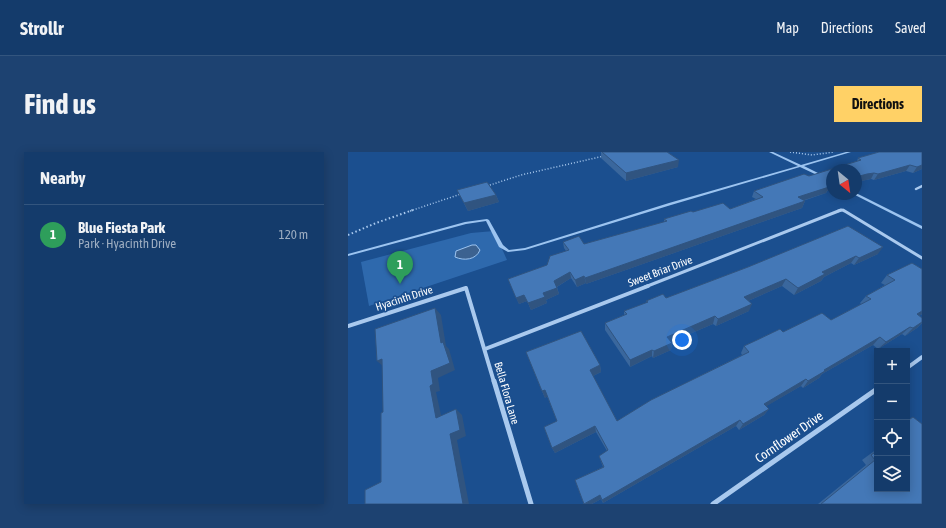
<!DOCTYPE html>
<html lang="en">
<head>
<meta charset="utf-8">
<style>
  :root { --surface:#143b6b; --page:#1d4271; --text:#f1f3f6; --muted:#9dadc1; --line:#33557e; --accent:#ffd166 }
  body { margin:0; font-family:"Asap Condensed",sans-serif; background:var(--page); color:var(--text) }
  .controls { position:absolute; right:12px; bottom:12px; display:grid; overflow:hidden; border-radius:0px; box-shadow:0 2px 10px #0003 }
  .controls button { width:36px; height:36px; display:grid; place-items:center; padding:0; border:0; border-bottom:1px solid var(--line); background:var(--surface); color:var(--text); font:20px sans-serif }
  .compass { position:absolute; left:478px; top:12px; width:36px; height:36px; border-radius:50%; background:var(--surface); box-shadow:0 2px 10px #0003; rotate:151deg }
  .you { position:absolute; left:334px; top:188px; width:14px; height:14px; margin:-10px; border:3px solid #fff; border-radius:50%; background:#1a73e8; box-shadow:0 0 0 6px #1a73e833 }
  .badge { display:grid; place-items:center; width:26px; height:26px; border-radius:50%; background:var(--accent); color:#fff; font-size:13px; font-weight:700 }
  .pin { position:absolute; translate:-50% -33px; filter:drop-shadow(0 1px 2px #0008) }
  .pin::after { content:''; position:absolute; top:21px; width:14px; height:12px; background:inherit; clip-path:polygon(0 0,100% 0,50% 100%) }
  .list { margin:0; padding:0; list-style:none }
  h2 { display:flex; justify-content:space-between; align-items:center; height:52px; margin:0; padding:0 16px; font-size:17px }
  h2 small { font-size:13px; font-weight:400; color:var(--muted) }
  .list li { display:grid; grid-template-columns:26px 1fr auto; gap:12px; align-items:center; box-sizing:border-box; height:60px; padding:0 16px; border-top:1px solid var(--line) }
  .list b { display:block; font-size:15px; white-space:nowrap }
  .list p { margin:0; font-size:13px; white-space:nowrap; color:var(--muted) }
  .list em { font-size:13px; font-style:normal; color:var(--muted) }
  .icon { flex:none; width:22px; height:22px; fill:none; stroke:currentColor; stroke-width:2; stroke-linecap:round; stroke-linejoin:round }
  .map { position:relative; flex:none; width:574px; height:352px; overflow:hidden; border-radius:0px }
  header { display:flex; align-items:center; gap:24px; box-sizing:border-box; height:56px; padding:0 20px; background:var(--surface); border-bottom:1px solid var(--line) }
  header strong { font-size:19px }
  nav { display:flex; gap:22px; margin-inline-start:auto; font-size:14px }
  .intro { display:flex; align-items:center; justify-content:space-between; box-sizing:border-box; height:96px; padding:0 24px }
  h1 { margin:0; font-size:28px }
  .button { padding:10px 18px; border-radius:0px; background:var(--accent); color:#111; font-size:14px; font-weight:700 }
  main { display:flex; gap:24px; padding:0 24px }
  aside { flex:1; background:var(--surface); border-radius:0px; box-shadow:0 2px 10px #0003 }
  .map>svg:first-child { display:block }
</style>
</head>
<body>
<header>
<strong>Strollr</strong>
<nav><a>Map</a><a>Directions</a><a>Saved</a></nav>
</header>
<div class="intro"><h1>Find us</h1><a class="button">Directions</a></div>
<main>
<aside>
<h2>Nearby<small></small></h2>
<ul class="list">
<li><span class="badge" style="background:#2e9e5b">1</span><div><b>Blue Fiesta Park</b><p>Park · Hyacinth Drive</p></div><em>120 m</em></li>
</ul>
</aside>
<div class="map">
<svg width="574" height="352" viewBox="0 0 574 352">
  <rect width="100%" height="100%" fill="#1b4f8f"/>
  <!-- green -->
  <path fill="#2e69ad" d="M 146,79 L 159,108 L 21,154 L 13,110 L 123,81 Z"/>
  <!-- water -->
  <path fill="#3c6290" stroke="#9cc4f0" d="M 124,93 L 128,93 L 132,98 C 128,108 116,109 107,105 L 108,99 Z"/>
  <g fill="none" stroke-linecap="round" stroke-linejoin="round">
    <!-- stream -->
    <g fill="#9cc4f0" fill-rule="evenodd">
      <path d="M 421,0 L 425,0 L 453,13 L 498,0 L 503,0 L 456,14 L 484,28 L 484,30 L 452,15 L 323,53 L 177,98 L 160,100 L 151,95 L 138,69 L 118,72 L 0,104 L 0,102 L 117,70 L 139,67 L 141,68 L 155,93 L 161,98 L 177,96 L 321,51 L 450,14 Z"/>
      <path d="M 508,41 L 574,74 L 574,77 L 507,43 L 506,42 L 508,42 Z"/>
    </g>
    <!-- path-far1 -->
    <g stroke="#a9c9ee" stroke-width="1.5" stroke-dasharray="1 2" stroke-linecap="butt">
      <path d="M 442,0 L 464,3 L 486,0"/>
      <path d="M 139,34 L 173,23 L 256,4"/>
      <path d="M 62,59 L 113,42"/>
    </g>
    <!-- path -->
    <path stroke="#a9c9ee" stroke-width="2" stroke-dasharray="1.5 2.5" stroke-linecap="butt" d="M 0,83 L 28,71 L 65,58"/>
    <!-- minor-far3 -->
    <g stroke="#a9c9ee" stroke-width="2.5">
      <path d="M 568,37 L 574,34"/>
      <path d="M 490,59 L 494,58 L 496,59"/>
    </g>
    <!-- minor-far2 -->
    <g stroke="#a9c9ee" stroke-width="3">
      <path d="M 495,58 L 574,106"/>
      <path d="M 297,135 L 493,58"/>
    </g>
    <!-- minor-far1 -->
    <g stroke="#a9c9ee" stroke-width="4">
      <path d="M 0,174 L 118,136 L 146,230"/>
      <path d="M 137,197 L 300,134"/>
      <path d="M 559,216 L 574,205"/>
    </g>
    <!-- minor -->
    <g stroke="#a9c9ee" stroke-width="5">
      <path d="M 146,229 L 183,352"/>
      <path d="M 365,352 L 529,237"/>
    </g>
  </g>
  <!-- wall -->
  <g fill="#3a679d">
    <path d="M 253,0 L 319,0 L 330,15 L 278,29 L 253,6 Z"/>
    <path d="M 531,0 L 574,17 L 565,21 L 558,19 L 526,28 L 523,27 L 508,30 L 508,18 L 484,18 L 484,37 L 479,39 L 478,41 L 455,49 L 457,49 L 454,56 L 238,132 L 238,131 L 229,135 L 223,126 L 209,135 L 211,142 L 198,148 L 199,151 L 183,158 L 179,149 L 171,152 L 160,127 L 199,113 L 218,99 L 216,96 L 215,90 L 236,92 L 316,70 L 316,67 L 345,60 L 382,57 L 408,47 L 404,45 L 406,39 L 461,24 L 509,9 L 510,6 Z"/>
    <path d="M 109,38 L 148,43 L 151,50 L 120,59 Z"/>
    <path d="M 500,74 L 530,102 L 506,113 L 503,111 L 476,125 L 473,129 L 446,143 L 434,134 L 400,149 L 401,159 L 368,174 L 365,172 L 323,190 L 324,191 L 323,198 L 305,206 L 304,204 L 282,215 L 257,178 L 257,171 L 276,163 L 276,159 L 298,151 L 298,149 L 318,146 L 400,115 Z"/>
    <path d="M 564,111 L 574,117 L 574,162 L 571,164 L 574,166 L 574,171 L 569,176 L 557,184 L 554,182 L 530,197 L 525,193 L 474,222 L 471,226 L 455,236 L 453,234 L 418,254 L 421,257 L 416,263 L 391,278 L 388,274 L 255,351 L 253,347 L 244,352 L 236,352 L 227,328 L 255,315 L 251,304 L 259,299 L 248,280 L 207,301 L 204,296 L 196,275 L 209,269 L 199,244 L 197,246 L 194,239 L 178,200 L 233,179 L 252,213 L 253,220 L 245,224 L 269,269 L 303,248 L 394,203 L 393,201 L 396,194 L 409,188 L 432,177 L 435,180 L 474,161 L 483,168 L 513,152 L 512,151 L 518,144 L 537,133 L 533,131 L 539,123 Z"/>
    <path d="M 565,265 L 574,352 L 470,352 L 518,313 L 514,308 L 529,297 L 529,337 L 559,337 L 559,268 Z"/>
  </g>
  <!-- shaded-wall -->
  <g fill="#305480">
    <path d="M 331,8 L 330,15 L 278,29 L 278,21 Z"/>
    <path d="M 562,13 L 558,19 L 526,28 L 530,22 Z"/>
    <path d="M 574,13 L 574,17 L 565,21 L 569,15 Z"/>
    <path d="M 526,21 L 523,27 L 508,30 L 508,25 L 519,22 Z"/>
    <path d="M 484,32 L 484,37 L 479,39 L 478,41 L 447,51 L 450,45 Z"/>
    <path d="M 148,43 L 151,50 L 120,59 L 116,51 Z"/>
    <path d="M 457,49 L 454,56 L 238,132 L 237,126 Z"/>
    <path d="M 535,95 L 530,102 L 506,113 L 511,106 Z"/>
    <path d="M 508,104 L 503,111 L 476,125 L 473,129 L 446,143 L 450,136 L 474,120 Z"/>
    <path d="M 222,120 L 223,126 L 207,136 L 206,129 Z"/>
    <path d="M 236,124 L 238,131 L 229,135 L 227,128 Z"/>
    <path d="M 438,127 L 434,134 L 393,152 L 396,145 Z"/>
    <path d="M 209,136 L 211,142 L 198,148 L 199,151 L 183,158 L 180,151 L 195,141 Z"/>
    <path d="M 176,143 L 179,149 L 171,152 L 168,146 Z"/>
    <path d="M 404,152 L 401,159 L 368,174 L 370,167 Z"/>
    <path d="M 87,156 L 93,163 L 98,194 L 101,197 L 107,218 L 90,226 L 92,239 L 88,240 L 95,272 L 88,266 L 82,234 L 83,219 L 93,191 Z"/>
    <path d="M 574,159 L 574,162 L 561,170 L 569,162 Z"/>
    <path d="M 367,164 L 365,172 L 318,192 L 319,185 Z"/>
    <path d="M 574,170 L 574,171 L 569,176 L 557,184 L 565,176 Z"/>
    <path d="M 562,175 L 554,182 L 530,197 L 538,190 Z"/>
    <path d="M 532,185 L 525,193 L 474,222 L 471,226 L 455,236 L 460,229 L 476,218 Z"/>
    <path d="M 324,191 L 323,198 L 305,206 L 306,199 Z"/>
    <path d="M 304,198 L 304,204 L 282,215 L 282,208 Z"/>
    <path d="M 34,207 L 37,216 L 29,209 Z"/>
    <path d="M 252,213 L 253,220 L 243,225 L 242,218 Z"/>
    <path d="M 458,227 L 453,234 L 412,258 L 416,252 Z"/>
    <path d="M 197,238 L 200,244 L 197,246 L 194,239 Z"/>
    <path d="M 108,257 L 114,263 L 118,284 L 109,288 L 121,352 L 115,352 L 102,282 Z"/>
    <path d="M 421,257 L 416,263 L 391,278 L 395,272 Z"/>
    <path d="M 392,268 L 388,274 L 255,351 L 254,348 Z"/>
    <path d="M 247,274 L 248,280 L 207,301 L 204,296 Z"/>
    <path d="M 252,343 L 253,347 L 244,352 L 237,352 Z"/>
  </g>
  <!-- building -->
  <g fill="#4478b7" stroke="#305480">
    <path d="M 254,0 L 319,0 L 331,8 L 278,21 Z"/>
    <path d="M 531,0 L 574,0 L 574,13 L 569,15 L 562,13 L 530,22 L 526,21 L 519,22 L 508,25 L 508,18 L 484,18 L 484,32 L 479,34 L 481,35 L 450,45 L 457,49 L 237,126 L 236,124 L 227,128 L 222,120 L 206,129 L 209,136 L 195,141 L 197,145 L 180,151 L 176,143 L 168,146 L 160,127 L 199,113 L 202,104 L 221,98 L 215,90 L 231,84 L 236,92 L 319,69 L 316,67 L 343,59 L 345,60 L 375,51 L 382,57 L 415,45 L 406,39 L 456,22 L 461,24 L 513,8 L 510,6 Z"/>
    <path d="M 139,30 L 148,43 L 116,51 L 109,38 Z"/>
    <path d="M 500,74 L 535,95 L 511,106 L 508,104 L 474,120 L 477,122 L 450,136 L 438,127 L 396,145 L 404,152 L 370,167 L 367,164 L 319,185 L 324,191 L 306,199 L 304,198 L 282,208 L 257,171 L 279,162 L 276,159 L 300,150 L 298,149 L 315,142 L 318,146 L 400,115 Z"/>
    <path d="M 564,111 L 574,117 L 574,159 L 569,162 L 574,166 L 574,170 L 565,176 L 562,175 L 538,190 L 532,185 L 476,218 L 477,219 L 460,229 L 458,227 L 416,252 L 421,257 L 395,272 L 392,268 L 254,348 L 252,343 L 236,352 L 227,328 L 256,315 L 251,304 L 260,298 L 247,274 L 204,296 L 196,275 L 209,269 L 197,238 L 194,239 L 178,200 L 233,179 L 252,213 L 242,218 L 269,269 L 303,248 L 401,200 L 396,194 L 409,188 L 432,177 L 435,180 L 474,161 L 483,168 L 523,147 L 518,144 L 547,128 L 539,123 Z"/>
    <path d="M 87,156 L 93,191 L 95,190 L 102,211 L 83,219 L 85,232 L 82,234 L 88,266 L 108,257 L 112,278 L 102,282 L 115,352 L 17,352 L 17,338 L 33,330 L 33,261 L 35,260 L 34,207 L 29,209 L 27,177 Z"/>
    <path d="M 565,265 L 574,272 L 574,352 L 473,352 L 527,308 L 523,303 L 529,299 L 529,337 L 559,337 L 559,269 Z"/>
  </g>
  <g text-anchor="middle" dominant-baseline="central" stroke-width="3.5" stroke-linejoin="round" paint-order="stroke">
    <!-- street labels -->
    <g font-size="11" fill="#fff" stroke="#1b4f8f">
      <text transform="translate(312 119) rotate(-21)">Sweet Briar Drive</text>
      <text transform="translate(56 146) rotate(-18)">Hyacinth Drive</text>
      <text transform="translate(159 241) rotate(74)">Bella Flora Lane</text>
    </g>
    <!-- near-street labels -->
    <g font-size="13" fill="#fff" stroke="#1b4f8f">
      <text transform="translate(441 285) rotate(-35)">Cornflower Drive</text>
    </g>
  </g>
</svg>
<div class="controls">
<button>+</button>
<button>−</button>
<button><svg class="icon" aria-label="locate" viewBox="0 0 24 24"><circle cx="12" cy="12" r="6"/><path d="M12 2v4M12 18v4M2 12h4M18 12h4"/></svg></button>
<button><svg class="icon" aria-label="layers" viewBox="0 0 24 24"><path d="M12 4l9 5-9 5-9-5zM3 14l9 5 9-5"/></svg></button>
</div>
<svg class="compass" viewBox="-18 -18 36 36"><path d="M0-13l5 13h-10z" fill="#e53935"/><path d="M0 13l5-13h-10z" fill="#9dadc1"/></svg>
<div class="you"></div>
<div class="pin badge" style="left:52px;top:132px;background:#2e9e5b">1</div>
</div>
</main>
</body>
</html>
